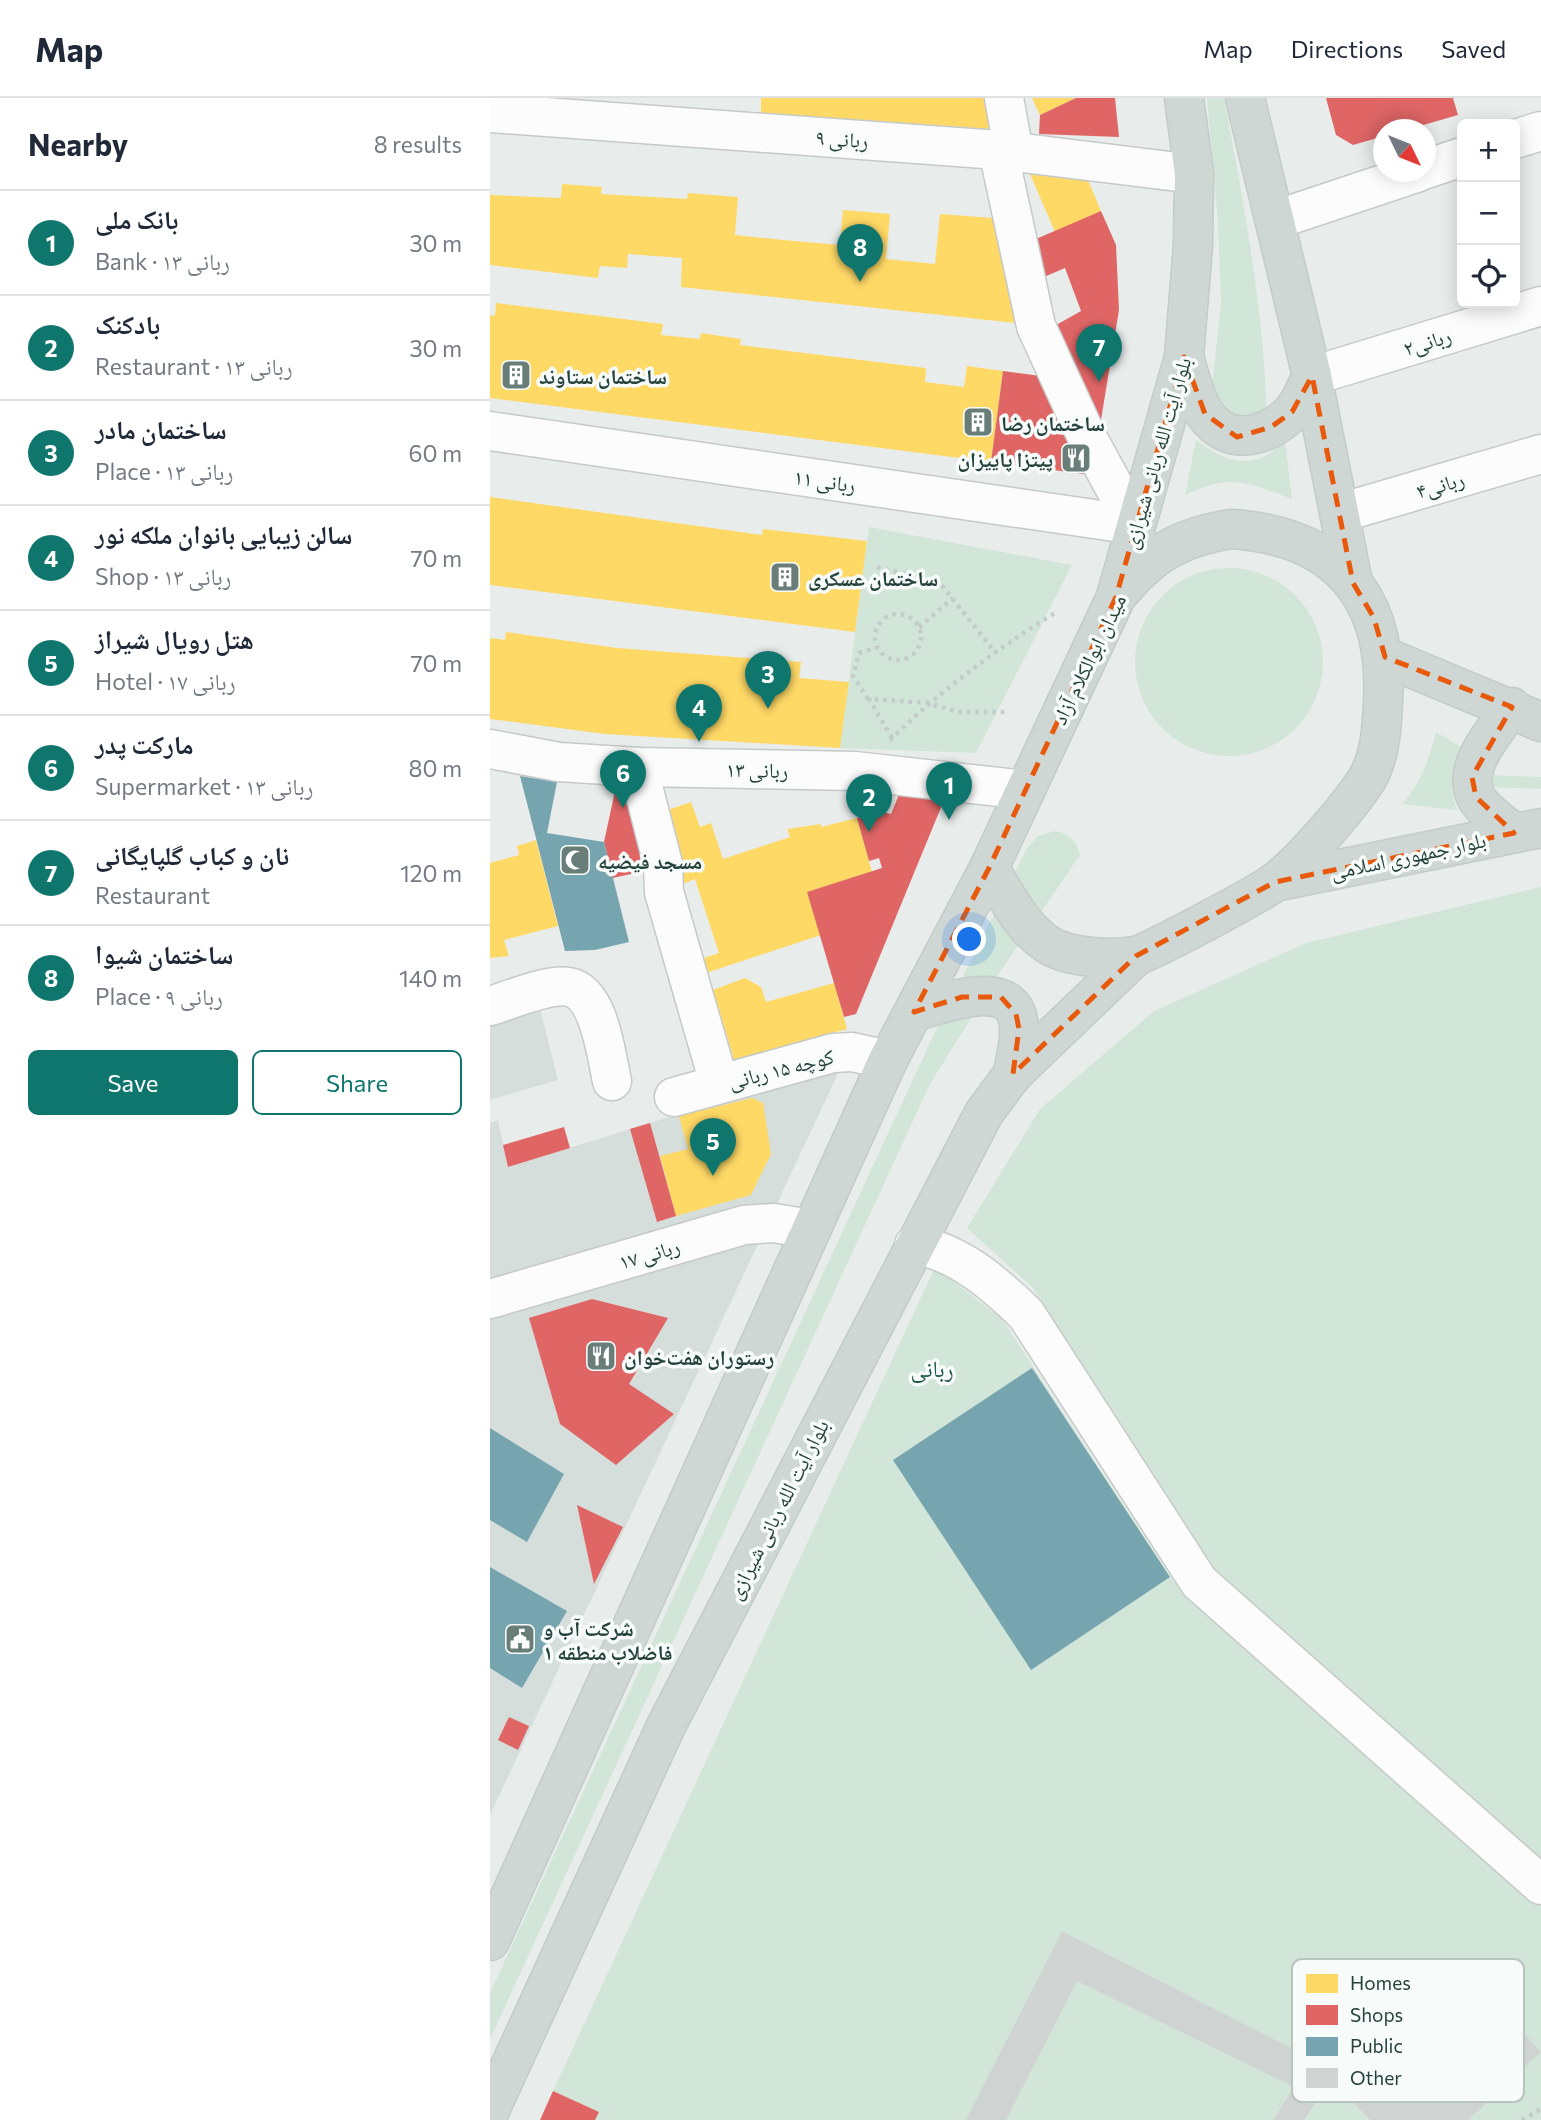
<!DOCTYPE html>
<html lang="en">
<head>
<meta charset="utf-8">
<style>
  :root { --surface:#fff; --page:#f2f2f3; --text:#1f2937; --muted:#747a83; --line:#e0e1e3; --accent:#0f766e }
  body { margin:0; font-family:Commissioner,"Noto Naskh Arabic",sans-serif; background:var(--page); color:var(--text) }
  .controls { position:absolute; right:21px; top:21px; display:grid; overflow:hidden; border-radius:10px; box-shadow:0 4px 18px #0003 }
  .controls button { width:63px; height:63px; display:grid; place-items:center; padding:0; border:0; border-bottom:2px solid var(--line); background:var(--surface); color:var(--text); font:35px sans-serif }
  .compass { position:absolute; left:883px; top:21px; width:63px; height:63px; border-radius:50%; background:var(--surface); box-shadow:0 4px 18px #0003; rotate:133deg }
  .you { position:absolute; left:480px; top:842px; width:24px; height:24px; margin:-18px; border:5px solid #fff; border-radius:50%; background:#1a73e8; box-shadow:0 0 0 10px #1a73e833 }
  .badge { display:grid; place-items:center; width:46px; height:46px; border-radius:50%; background:var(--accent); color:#fff; font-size:23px; font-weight:700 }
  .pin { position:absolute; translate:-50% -58px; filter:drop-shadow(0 2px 4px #0008) }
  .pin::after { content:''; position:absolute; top:37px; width:24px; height:21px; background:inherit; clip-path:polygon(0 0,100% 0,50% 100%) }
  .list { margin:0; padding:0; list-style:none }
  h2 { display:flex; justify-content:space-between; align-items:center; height:91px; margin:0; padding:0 28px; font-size:30px }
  h2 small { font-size:23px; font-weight:400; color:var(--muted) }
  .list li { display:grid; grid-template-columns:46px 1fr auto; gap:21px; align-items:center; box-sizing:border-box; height:105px; padding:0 28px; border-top:2px solid var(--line) }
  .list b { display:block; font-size:26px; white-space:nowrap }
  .list p { margin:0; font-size:23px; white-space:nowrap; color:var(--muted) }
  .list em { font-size:23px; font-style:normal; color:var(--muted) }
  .actions { display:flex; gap:14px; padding:21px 28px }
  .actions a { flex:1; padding:16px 0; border:2px solid var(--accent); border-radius:10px; text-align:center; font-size:24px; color:var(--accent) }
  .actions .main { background:var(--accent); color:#fff }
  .icon { flex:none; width:38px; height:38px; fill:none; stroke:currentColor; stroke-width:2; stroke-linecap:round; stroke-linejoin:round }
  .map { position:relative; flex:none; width:1051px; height:2022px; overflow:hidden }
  header { display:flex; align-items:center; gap:42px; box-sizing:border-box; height:98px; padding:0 35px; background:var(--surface); border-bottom:2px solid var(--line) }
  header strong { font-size:33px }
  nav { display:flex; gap:38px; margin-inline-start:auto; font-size:24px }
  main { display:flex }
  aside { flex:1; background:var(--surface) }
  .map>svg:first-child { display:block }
</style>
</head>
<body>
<header>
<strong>Map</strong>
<nav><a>Map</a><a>Directions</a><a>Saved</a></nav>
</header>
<main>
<aside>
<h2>Nearby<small>8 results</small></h2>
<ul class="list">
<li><span class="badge">1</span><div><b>بانک ملی</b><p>Bank · ربانی ۱۳</p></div><em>30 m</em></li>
<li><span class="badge">2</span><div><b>بادکنک</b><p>Restaurant · ربانی ۱۳</p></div><em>30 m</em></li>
<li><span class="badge">3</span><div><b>ساختمان مادر</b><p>Place · ربانی ۱۳</p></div><em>60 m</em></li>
<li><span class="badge">4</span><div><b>سالن زیبایی بانوان ملکه نور</b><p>Shop · ربانی ۱۳</p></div><em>70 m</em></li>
<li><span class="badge">5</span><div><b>هتل رویال شیراز</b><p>Hotel · ربانی ۱۷</p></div><em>70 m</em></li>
<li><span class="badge">6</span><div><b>مارکت پدر</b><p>Supermarket · ربانی ۱۳</p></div><em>80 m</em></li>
<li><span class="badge">7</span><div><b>نان و کباب گلپایگانی</b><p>Restaurant</p></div><em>120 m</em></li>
<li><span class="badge">8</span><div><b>ساختمان شیوا</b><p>Place · ربانی ۹</p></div><em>140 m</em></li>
</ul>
<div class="actions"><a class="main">Save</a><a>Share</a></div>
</aside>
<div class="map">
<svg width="1051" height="2022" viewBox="0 0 1051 2022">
  <rect width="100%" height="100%" fill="#e8edeb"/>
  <!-- built -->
  <g fill="#d6dedb">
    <path d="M 50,911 L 68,982 L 0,1002 L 0,927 Z"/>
    <path d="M 353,965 L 0,1717 L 0,1025 L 8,1022 L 18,1069 Z"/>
  </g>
  <!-- green -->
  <g fill="#d1e6d8">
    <path d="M 717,0 L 734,0 C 754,106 774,212 777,321 L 735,318 L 722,289 L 731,204 L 728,125 Z"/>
    <path d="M 706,342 C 737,365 764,374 795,343 L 802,401 C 756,384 741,375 695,397 Z"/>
    <path d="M 379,429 L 582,467 L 486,655 L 350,650 Z"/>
    <circle cx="739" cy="564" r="94"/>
    <path d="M 946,634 L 981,655 C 961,676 958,685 967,712 L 913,706 C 931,683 939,662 946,634 Z"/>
    <path d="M 1001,677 L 1051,679 L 1051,691 L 1002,689 Z"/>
    <path d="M 565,733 C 580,736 586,742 590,757 L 508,877 L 440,986 L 0,1941 L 0,1895 L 444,936 L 537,750 L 548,738 Z"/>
    <path d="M 1051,789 L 1051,1764 L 753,1508 L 688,1437 L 543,1190 L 477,1130 L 550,1011 L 664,913 L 816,845 Z"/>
    <path d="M 445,1169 L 512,1221 L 680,1479 L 700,1503 L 1051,1806 L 1051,2022 L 105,2022 L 108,2014 L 63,1993 Z"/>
  </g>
  <!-- homes -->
  <g fill="#ffd966">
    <path d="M 271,0 L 497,0 L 500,31 L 271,15 Z"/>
    <path d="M 542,0 L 586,0 L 550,17 Z"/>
    <path d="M 540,76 L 597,80 L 611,113 L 565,134 Z"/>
    <path d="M 72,86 L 112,89 L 111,96 L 197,101 L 198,95 L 248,99 L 245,137 L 294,142 L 350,147 L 353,112 L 400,116 L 396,161 L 445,166 L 450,116 L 516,121 L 535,226 L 191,189 L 192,160 L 138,156 L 137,170 L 110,168 L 108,180 L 0,167 L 0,97 L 71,100 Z"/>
    <path d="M 6,205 L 173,226 L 171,237 L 210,241 L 211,235 L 251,241 L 250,247 L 436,270 L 435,284 L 474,289 L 477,268 L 513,273 L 501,364 L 0,300 L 0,217 L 5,218 Z"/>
    <path d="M 0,399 L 272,437 L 273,431 L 377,443 L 365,534 L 0,487 Z"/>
    <path d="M 16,534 L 127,550 L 311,564 L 309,580 L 359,584 L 350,650 L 115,636 L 0,621 L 0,540 L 15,542 Z"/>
    <path d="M 201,704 L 210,729 L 221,725 L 233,761 L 300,739 L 297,731 L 331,726 L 331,729 L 367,720 L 382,774 L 317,794 L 331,837 L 210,877 L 205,863 L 229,855 L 205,781 L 190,787 L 172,714 Z"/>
    <path d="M 46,742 L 68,828 L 14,842 L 19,858 L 0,860 L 0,765 L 29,757 L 27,748 Z"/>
    <path d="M 255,880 L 271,889 L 276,904 L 344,885 L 357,931 L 244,962 L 223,892 Z"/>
    <path d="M 262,1000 L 273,1005 L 281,1056 L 261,1097 L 186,1118 L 170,1058 L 198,1051 L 189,1018 Z"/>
  </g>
  <!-- shops -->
  <g fill="#e06666">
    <path d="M 586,0 L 625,0 L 629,39 L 549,36 L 550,17 Z"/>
    <path d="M 836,0 L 963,0 L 968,17 L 916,32 L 894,32 L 894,38 L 863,47 L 846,37 Z"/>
    <path d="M 611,113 L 626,147 L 629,212 L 610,328 L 559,231 L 591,213 L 575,170 L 547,182 L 539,144 Z"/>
    <path d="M 513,273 L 551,278 L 602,377 L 501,364 Z"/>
    <path d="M 125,693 L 140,695 L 159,772 L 123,780 L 114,744 Z"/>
    <path d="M 441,693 L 452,707 L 366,916 L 354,919 L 317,794 L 392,770 L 389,760 L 379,763 L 367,720 L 393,714 L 401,716 L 410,694 Z"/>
    <path d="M 160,1025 L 186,1118 L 167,1124 L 140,1031 Z"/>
    <path d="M 74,1029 L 80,1050 L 18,1069 L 13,1047 Z"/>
    <path d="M 102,1201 L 178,1220 L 139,1286 L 184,1316 L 126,1367 L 70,1326 L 39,1220 Z"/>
    <path d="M 87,1407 L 133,1429 L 104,1486 Z"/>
    <path d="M 19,1619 L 39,1628 L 28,1652 L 8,1642 Z"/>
    <path d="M 63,1993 L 109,2014 L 105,2022 L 50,2022 Z"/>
  </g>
  <!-- public -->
  <g fill="#76a5af">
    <path d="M 30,678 L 67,684 L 57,735 L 114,744 L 139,844 L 105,852 L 75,853 Z"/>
    <path d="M 542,1270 L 680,1479 L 541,1572 L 403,1362 Z"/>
    <path d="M 0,1330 L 74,1376 L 37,1444 L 0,1422 Z"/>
    <path d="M 0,1469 L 77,1513 L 32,1590 L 0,1570 Z"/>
  </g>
  <!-- building -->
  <g fill="#cfd4d2">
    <path d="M 572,1833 L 846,1973 L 814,2022 L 783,2022 L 804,1989 L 587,1883 L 516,2022 L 476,2022 Z"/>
    <path d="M 984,1879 L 1051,1954 L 978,2022 L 880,2022 L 857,1998 Z"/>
  </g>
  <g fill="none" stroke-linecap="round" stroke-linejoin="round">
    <!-- minor casing -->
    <g stroke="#c5cac8" stroke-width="41">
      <g id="minor">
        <path d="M 514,0 L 524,55"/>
        <path d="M 0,15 L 508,52 L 704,76"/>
        <path d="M 1025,41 L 1051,33"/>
        <path d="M 508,52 L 546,228 L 596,337 L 645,427"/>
        <path d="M 936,71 L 972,59"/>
        <path d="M 785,122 L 929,74"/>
        <path d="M 822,278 L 1051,208"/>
        <path d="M 0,333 L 645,427"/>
        <path d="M 850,415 L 1051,356"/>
        <path d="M 0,651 L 69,664 L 148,669 L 365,673 L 535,692"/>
        <path d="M 148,669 L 173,766 L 174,794 L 229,985"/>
        <path d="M 0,908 C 20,902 60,885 79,889 C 110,895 116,957 122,983"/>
        <path d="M 184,999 L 343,955 L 362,954 L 398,962"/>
        <path d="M 424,1147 C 468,1153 505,1186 536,1216 L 709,1484 L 1051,1787"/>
        <path d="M 0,1201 L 254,1127 L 284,1125 L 320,1131"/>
      </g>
    </g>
    <!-- major casing -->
    <g stroke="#c3ccc9" stroke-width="41">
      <g id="major">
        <path d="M 755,0 L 822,278 L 863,485"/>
        <path d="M 694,259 C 700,277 704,300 715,316 C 737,349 775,340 800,316 C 810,307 816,289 822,278"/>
        <path d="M 741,431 C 847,438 899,498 893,604 C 892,630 890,659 877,681 C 859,709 811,765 785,784 C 771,795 657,856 645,858 C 619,862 578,860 557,846 C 530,828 516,796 499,770 L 626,499 C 660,457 687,440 741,431 Z"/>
        <path d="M 627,495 L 694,259 L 703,147 L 704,76 L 694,0"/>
        <path d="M 895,559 L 1051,624"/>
        <path d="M 1022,609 C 1006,632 973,666 985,697 C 991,711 1012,725 1024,735"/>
        <path d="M 785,784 L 1051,730"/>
        <path d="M 424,914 C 454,905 528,875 529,931 C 530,946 525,962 523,976"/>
        <path d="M 0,1843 L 398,962 L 499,770"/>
        <path d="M 0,2012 L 176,1628 L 494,1015 L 523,976 L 646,858"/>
      </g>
    </g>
    <!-- path -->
    <g stroke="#c3ccca" stroke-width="4.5" stroke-dasharray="3.5 5" stroke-linecap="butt">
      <path d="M 387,469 L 450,485 L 504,553"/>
      <circle cx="408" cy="539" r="23"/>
      <path d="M 429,529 L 463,500"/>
      <path d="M 378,601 L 363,578 L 369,555 L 386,550"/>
      <path d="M 402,640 L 379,601 L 438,605 L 468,614 L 517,614"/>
      <path d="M 400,642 C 451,592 505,552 565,515"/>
      <path d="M 1032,2022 L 1051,2011"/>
    </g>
    <!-- minor -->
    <use href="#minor" stroke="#fcfcfc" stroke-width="38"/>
    <!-- major -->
    <use href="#major" stroke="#cfd7d5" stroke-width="38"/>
  </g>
  <!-- marked area -->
  <path fill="none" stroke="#e8590c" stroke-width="5" stroke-dasharray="14 9" stroke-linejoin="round" d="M 694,259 L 715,316 L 747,339 L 781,329 L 802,314 L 822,278 L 863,485 L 884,520 L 895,559 L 1022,609 L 982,679 L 986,699 L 1024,735 L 785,784 L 646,858 L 523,976 L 529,931 L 526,916 L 511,899 L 472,899 L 424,914 L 499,770 L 626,499 Z"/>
  <!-- icons -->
  <defs>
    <g id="building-square" transform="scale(1.575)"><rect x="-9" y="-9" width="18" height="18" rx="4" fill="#697e78" stroke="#f7fbf9"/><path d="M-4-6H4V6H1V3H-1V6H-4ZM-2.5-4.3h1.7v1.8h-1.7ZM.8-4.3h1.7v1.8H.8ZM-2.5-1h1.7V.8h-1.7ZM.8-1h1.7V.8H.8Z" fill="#fff"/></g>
    <g id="restaurant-square" transform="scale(1.575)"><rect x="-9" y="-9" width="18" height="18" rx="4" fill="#697e78" stroke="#f7fbf9"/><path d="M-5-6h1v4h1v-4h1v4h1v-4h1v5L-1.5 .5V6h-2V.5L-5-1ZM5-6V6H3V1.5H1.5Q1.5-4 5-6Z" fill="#fff"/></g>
    <g id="mosque-square" transform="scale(1.575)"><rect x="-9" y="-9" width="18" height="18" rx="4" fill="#697e78" stroke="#f7fbf9"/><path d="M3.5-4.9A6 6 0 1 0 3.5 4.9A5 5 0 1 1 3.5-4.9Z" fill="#fff"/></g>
    <g id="civic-square" transform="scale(1.575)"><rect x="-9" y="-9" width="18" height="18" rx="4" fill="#697e78" stroke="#f7fbf9"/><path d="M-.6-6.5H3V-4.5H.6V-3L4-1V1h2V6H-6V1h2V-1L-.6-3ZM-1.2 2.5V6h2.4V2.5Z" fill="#fff"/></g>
  </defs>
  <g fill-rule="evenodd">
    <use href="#building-square" x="26" y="277"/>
    <use href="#building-square" x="488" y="324"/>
    <use href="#restaurant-square" x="586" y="360"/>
    <use href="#building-square" x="295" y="479"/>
    <use href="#mosque-square" x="85" y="762"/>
    <use href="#restaurant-square" x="111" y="1258"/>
    <use href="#civic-square" x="30" y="1541"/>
  </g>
  <g text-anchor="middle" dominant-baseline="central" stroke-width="7" stroke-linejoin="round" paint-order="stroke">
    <!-- street labels -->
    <g font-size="21" fill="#24423a" stroke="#f7fbf9">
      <text transform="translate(352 40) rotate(4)">ربانی ۹</text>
      <text transform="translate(937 243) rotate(-17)">ربانی۲</text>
      <text transform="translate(666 355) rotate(-74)">بلوار آیت الله ربانی شیرازی</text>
      <text transform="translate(335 382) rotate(8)">ربانی ۱۱</text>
      <text transform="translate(950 386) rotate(-16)">ربانی۴</text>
      <text transform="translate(598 561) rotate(-64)">میدان ابوالکلام آزاد</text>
      <text transform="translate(267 671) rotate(1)">ربانی ۱۳</text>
      <text transform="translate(918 757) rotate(-12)">بلوار جمهوری اسلامی</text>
      <text transform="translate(291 970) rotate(-14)">کوچه ۱۵ ربانی</text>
      <text transform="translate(159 1155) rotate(-16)">ربانی ۱۷</text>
      <text transform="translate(287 1411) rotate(-63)">بلوار آیت الله ربانی شیرازی</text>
    </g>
    <!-- poi labels -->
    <g font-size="21" font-weight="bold" fill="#24423a" stroke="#f7fbf9" text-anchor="start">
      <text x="49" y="277">ساختمان ستاوند</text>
      <text x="511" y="324">ساختمان رضا</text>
      <text x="563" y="360" text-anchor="end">پیتزا پاییزان</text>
      <text x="318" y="479">ساختمان عسکری</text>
      <text x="108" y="762">مسجد فیضیه</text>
      <text x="134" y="1258">رستوران هفت‌خوان</text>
      <text x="53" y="1529">شرکت آب و<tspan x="53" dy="24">فاضلاب منطقه ۱</tspan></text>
    </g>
    <!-- neighbourhood labels -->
    <g font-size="23" fill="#1f5548" stroke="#f7fbf9">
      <text x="442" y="1270">ربانی</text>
    </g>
  </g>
  <!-- legend -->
  <rect x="802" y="1861" width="232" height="143" rx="10" fill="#f7fbf9" stroke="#b8c4c0" stroke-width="2"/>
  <rect x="816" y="1876" width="32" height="19" fill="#ffd966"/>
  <rect x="816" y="1907" width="32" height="20" fill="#e06666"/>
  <rect x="816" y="1939" width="32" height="19" fill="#76a5af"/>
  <rect x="816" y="1970" width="32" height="20" fill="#cfd4d2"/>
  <g font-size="19" fill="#24423a">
    <text x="860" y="1892">Homes</text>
    <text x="860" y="1924">Shops</text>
    <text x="860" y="1955">Public</text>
    <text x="860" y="1987">Other</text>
  </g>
</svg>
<div class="controls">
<button>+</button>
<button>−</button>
<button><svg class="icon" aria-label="locate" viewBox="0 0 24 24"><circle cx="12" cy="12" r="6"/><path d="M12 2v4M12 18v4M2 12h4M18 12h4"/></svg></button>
</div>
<svg class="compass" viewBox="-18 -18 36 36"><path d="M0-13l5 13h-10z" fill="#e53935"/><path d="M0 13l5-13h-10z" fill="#747a83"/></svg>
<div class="you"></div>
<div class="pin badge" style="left:459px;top:722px">1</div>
<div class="pin badge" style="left:379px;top:734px">2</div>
<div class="pin badge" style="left:278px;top:611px">3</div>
<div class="pin badge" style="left:209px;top:644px">4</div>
<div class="pin badge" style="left:223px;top:1078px">5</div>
<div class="pin badge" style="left:133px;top:710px">6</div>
<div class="pin badge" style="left:609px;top:284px">7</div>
<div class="pin badge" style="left:370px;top:184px">8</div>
</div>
</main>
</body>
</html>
